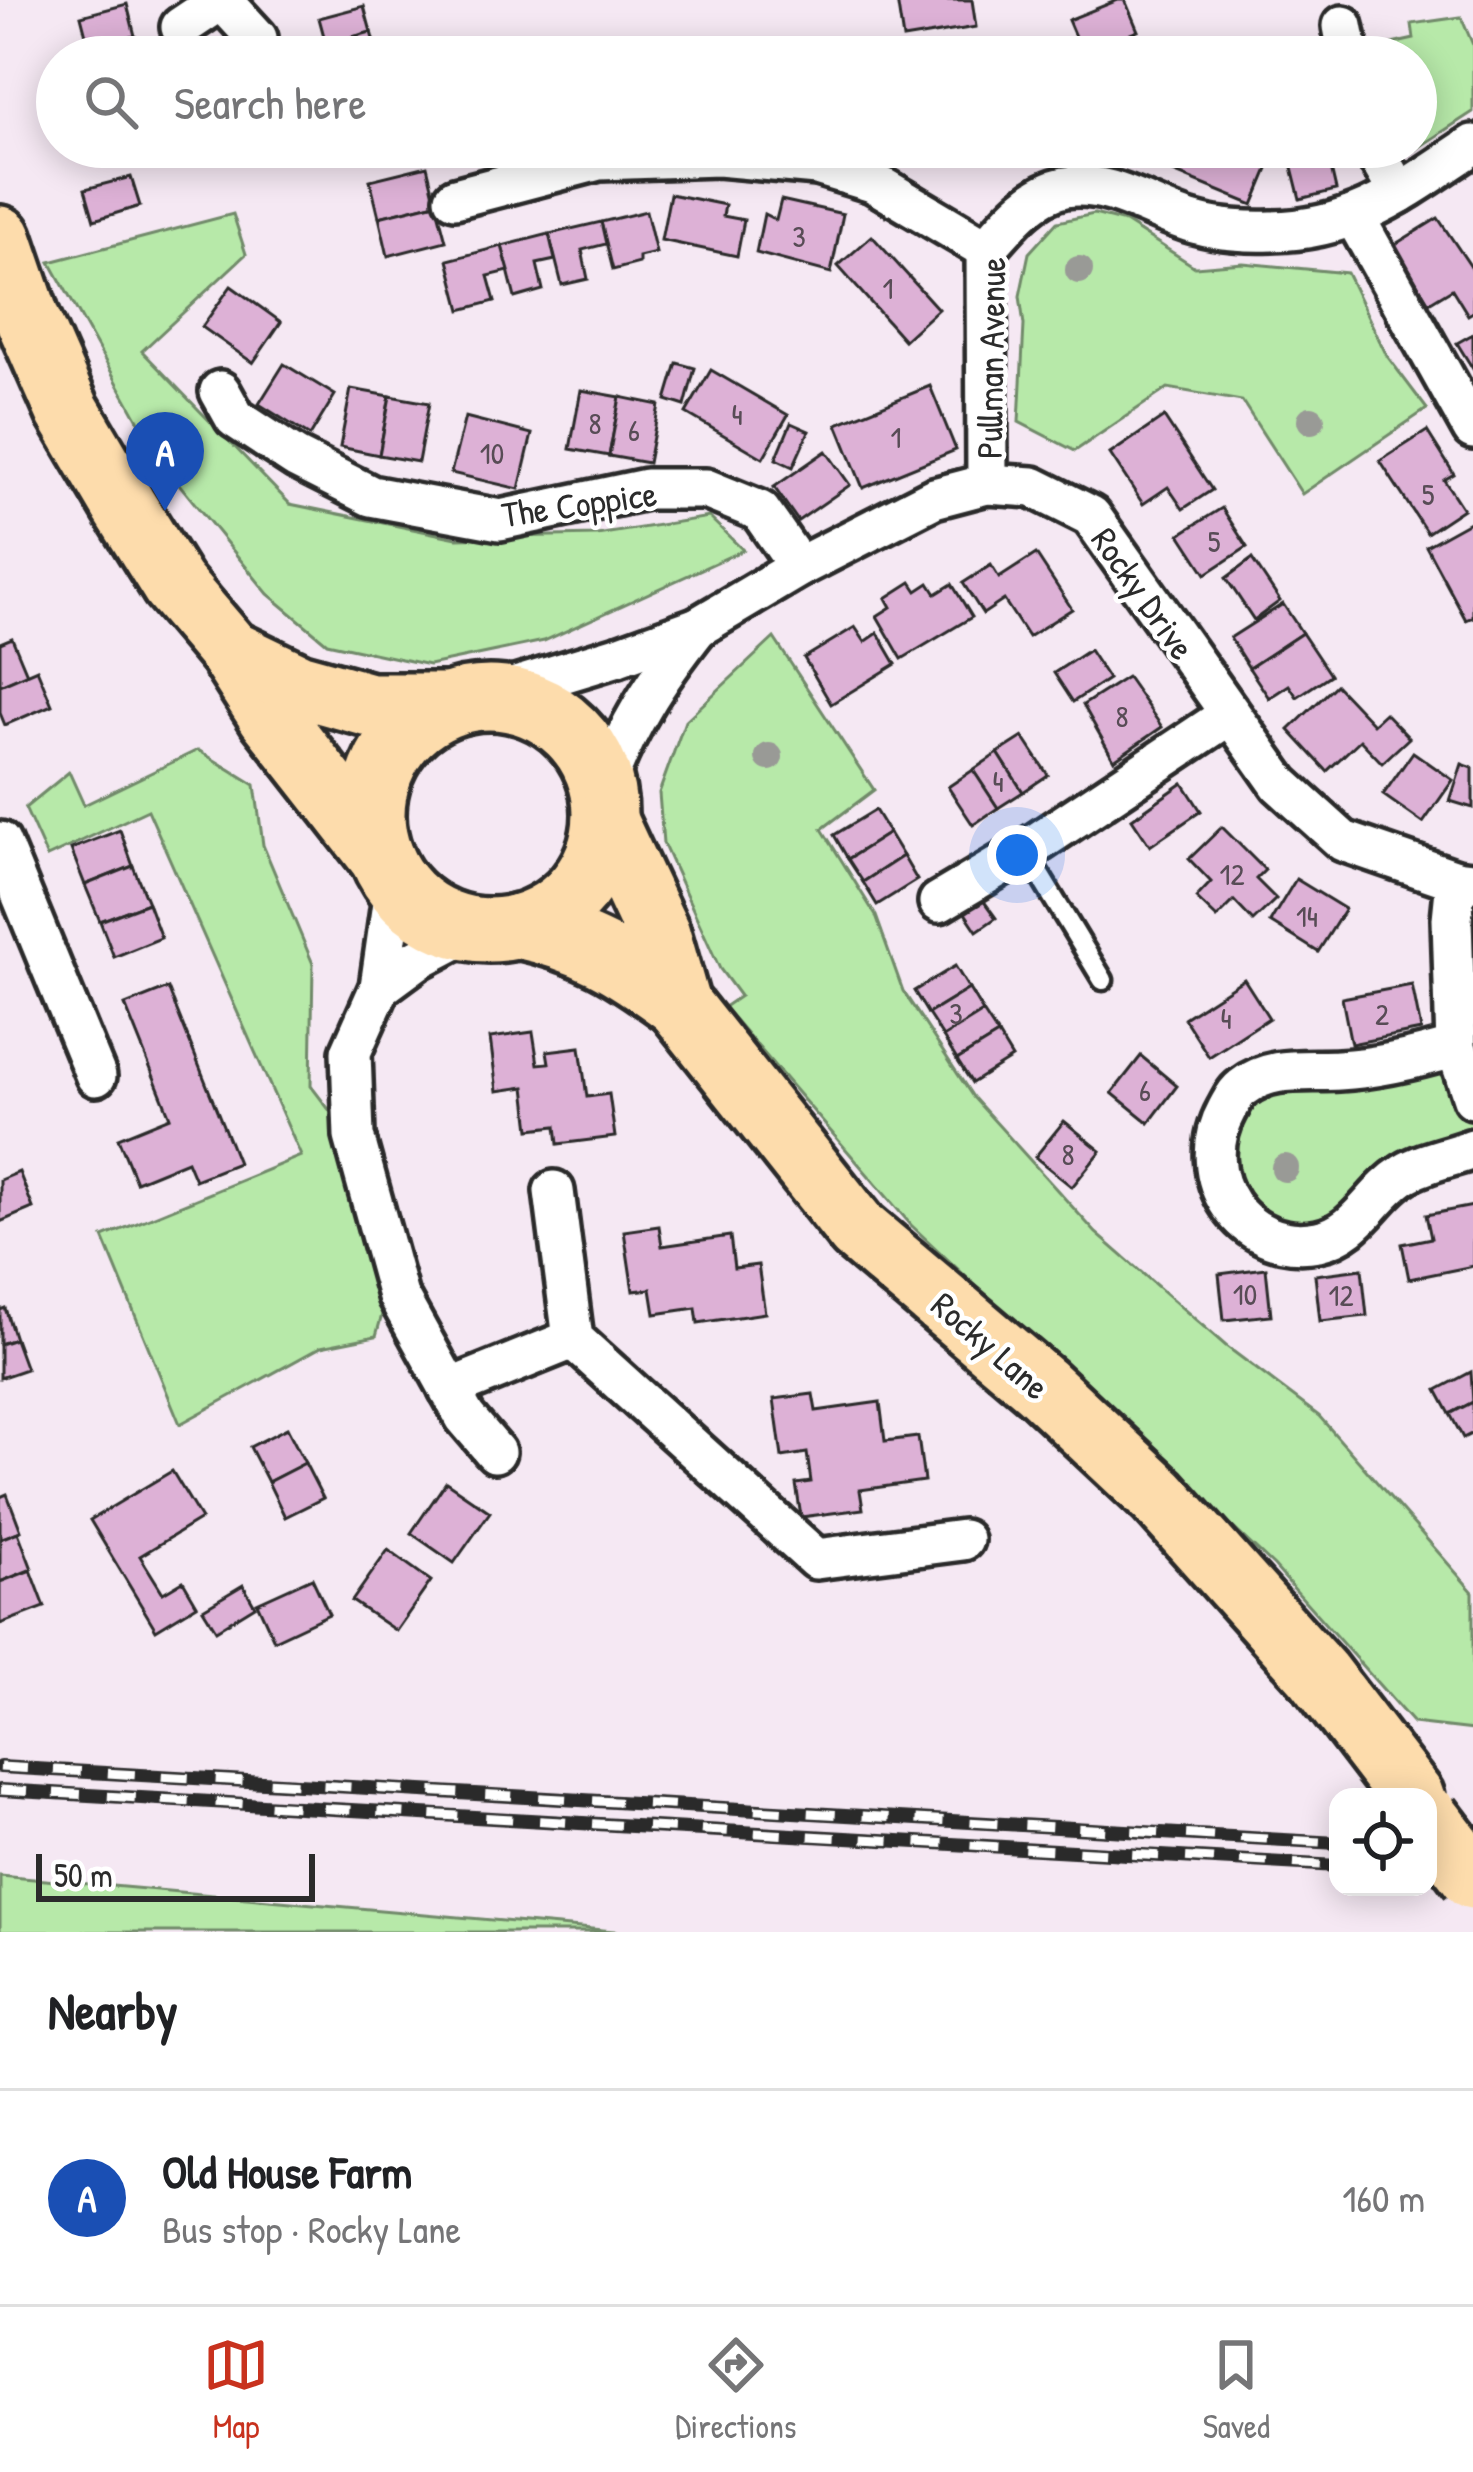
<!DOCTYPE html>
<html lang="en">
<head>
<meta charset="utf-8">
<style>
  :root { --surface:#fff; --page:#f2f2f2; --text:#202124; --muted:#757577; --line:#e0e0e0; --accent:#c8321e }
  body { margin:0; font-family:"Patrick Hand",sans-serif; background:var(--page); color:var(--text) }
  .controls { position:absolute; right:36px; bottom:36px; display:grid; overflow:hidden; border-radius:24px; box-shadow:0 6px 30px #0003 }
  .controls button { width:108px; height:108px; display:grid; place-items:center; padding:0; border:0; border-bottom:3px solid var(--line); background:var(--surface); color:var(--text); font:60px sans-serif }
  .scale { position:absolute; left:36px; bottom:30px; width:279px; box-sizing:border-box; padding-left:12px; border:6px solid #2b2b2b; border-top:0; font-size:33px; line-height:42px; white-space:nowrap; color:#2b2b2b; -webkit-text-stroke:9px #fff; paint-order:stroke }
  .you { position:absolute; left:1017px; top:855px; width:42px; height:42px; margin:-30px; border:9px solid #fff; border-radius:50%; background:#1a73e8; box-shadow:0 0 0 18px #1a73e833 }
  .badge { display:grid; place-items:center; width:78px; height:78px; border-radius:50%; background:var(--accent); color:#fff; font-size:39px; font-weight:700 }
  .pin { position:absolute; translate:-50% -99px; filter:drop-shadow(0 3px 6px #0008) }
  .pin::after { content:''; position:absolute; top:63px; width:42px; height:36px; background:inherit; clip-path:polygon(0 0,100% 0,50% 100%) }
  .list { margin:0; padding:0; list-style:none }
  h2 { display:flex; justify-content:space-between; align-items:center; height:156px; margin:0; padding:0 48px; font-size:51px }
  h2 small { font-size:39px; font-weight:400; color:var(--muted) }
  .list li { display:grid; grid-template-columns:78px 1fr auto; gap:36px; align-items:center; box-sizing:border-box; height:216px; padding:0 48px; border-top:3px solid var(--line) }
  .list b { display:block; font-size:45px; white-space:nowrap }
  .list p { margin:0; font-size:39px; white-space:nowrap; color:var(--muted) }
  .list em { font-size:39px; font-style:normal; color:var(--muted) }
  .icon { flex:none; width:66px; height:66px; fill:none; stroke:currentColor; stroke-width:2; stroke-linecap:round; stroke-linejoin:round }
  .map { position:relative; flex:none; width:1473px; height:1932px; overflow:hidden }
  .search { position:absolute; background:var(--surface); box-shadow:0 6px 30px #0003; left:36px; right:36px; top:36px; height:132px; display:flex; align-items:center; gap:30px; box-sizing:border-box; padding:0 42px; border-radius:66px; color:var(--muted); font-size:45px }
  .sheet { height:372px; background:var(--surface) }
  nav { display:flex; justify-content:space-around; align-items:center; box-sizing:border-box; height:168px; border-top:3px solid var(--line); background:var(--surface); font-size:33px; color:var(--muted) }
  nav a { display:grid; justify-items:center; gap:6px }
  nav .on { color:var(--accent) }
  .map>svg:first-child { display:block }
</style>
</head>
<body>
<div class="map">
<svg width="1473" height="1932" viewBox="0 0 1473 1932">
  <rect width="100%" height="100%" fill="#f5e8f3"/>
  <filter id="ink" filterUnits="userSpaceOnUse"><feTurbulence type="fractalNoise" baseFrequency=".00833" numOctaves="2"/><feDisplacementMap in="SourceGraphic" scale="24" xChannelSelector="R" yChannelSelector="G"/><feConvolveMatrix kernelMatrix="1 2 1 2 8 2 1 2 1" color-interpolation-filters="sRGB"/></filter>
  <g filter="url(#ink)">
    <!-- green -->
    <g fill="#b7e9a9" stroke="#718a6a" stroke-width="3">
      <path d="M 1461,17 L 1473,45 L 1473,112 L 1416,149 L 1410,147 L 1416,147 L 1416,57 L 1361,57 L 1361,51 L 1414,39 L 1412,24 Z"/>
      <path d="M 233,214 L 246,254 L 142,351 L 290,504 L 457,538 L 597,535 L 709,517 L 743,550 L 544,641 L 429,665 L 327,643 L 268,594 L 162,463 L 50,262 Z"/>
      <path d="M 1094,214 L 1125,222 L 1195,267 L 1243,263 L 1347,273 L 1387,356 L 1427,409 L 1302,494 L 1242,401 L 1168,388 L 1075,451 L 1019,422 L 1024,325 L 1020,296 L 1029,253 L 1057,222 Z"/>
      <path d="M 774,638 L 874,790 L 822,829 L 876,916 L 903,991 L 973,1097 L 1096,1233 L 1226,1346 L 1319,1416 L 1473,1592 L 1473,1730 L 1413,1723 L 1274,1566 L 911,1225 L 724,1007 L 740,996 L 720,969 L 663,843 L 659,793 L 685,721 Z"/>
      <path d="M 198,750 L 255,785 L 263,845 L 313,964 L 311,1086 L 340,1124 L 385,1304 L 376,1336 L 321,1347 L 180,1424 L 103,1237 L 301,1156 L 148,810 L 47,857 L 25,808 L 69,772 L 84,805 Z"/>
      <path d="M 1473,1067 L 1473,1136 L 1419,1158 L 1384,1163 L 1340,1220 L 1295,1230 L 1244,1201 L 1228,1132 L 1247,1101 L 1272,1084 L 1309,1083 L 1338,1092 L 1427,1070 L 1445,1074 Z"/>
      <path d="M 0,1876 L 625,1932 L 0,1932 Z"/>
    </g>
    <!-- building -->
    <g fill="#ddb1d6" stroke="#2b2b2b" stroke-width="3">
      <path d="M 897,0 L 972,0 L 976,27 L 903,39 Z"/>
      <path d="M 1118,0 L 1125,0 L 1138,31 L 1082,53 L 1068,20 Z"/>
      <path d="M 127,4 L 135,36 L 89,47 L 81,16 Z"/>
      <path d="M 364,6 L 371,32 L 326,44 L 319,18 Z"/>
      <path d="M 371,32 L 378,57 L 329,57 L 326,44 Z"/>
      <path d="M 135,36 L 141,57 L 91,57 L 89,47 Z"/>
      <path d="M 1184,147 L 1236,147 L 1271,162 L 1253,205 L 1173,172 Z"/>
      <path d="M 1287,147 L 1326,147 L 1336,190 L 1300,199 Z"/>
      <path d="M 427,166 L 436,203 L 379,217 L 370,180 Z"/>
      <path d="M 131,177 L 140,206 L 94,220 L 85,189 Z"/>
      <path d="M 670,194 L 725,205 L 723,216 L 744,220 L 737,256 L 661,240 Z"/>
      <path d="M 781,200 L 843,214 L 831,273 L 756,253 L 764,214 L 776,220 Z"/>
      <path d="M 436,203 L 446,241 L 388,256 L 379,217 Z"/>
      <path d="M 646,211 L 656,253 L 639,257 L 639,263 L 613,270 L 601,222 Z"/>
      <path d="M 1438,218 L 1473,270 L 1473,312 L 1468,315 L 1452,289 L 1429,303 L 1394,245 Z"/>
      <path d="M 601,222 L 606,244 L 582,250 L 588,279 L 562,285 L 549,234 Z"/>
      <path d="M 549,234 L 555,260 L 537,264 L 543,290 L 515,298 L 502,246 Z"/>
      <path d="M 872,236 L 938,309 L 904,340 L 838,266 Z"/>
      <path d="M 502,246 L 509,271 L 488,276 L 495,301 L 461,310 L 448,260 Z"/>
      <path d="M 231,286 L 281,322 L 253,363 L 202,327 Z"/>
      <path d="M 1473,334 L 1473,369 L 1457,343 Z"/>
      <path d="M 677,363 L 695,368 L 685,406 L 666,400 Z"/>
      <path d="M 284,364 L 335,395 L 310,436 L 259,404 Z"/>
      <path d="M 711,370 L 788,415 L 763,458 L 686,413 Z"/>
      <path d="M 930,386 L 956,450 L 863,488 L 837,424 Z"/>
      <path d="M 351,389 L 390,396 L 379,455 L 340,447 Z"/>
      <path d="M 581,390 L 620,397 L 609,456 L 570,449 Z"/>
      <path d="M 390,396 L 429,403 L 418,462 L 379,455 Z"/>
      <path d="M 620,397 L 659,405 L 648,463 L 609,456 Z"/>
      <path d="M 465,417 L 532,434 L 519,489 L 451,473 Z"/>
      <path d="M 1164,417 L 1212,490 L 1183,509 L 1168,487 L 1143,504 L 1110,454 Z"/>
      <path d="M 791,423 L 809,431 L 793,467 L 776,459 Z"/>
      <path d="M 1427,431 L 1454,474 L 1444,480 L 1463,509 L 1427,533 L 1380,461 Z"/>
      <path d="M 826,451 L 850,485 L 798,521 L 774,487 Z"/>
      <path d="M 1222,508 L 1247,547 L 1206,574 L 1180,534 Z"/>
      <path d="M 1473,520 L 1473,617 L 1466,620 L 1426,546 Z"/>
      <path d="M 1036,554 L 1072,609 L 1028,637 L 1004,600 L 983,614 L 963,583 L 991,565 L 999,578 Z"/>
      <path d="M 1252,559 L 1280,601 L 1254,620 L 1226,578 Z"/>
      <path d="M 911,582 L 917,591 L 929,583 L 936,594 L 952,584 L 972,617 L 902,659 L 877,616 L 891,607 L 886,598 Z"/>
      <path d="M 1283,604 L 1302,633 L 1249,668 L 1230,638 Z"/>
      <path d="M 855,627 L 865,642 L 878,633 L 896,664 L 831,704 L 804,658 Z"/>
      <path d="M 1302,633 L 1330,675 L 1297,697 L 1289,685 L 1269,698 L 1249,668 Z"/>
      <path d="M 12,638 L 27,674 L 0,685 L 0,643 Z"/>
      <path d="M 1089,650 L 1108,679 L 1073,702 L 1054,673 Z"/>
      <path d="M 37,669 L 52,705 L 5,725 L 0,713 L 0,685 Z"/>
      <path d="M 1127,677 L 1162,727 L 1114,760 L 1083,705 Z"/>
      <path d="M 1336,685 L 1373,724 L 1385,713 L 1409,738 L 1382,763 L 1360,740 L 1327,771 L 1289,730 Z"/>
      <path d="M 1023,737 L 1048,775 L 1023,792 L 998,753 Z"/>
      <path d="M 1413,752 L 1453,780 L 1423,823 L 1383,795 Z"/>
      <path d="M 998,753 L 1023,792 L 998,808 L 973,770 Z"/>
      <path d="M 1462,764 L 1473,768 L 1473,808 L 1450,801 Z"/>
      <path d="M 973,770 L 998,808 L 973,825 L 948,787 Z"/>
      <path d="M 1183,783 L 1201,811 L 1150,846 L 1132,819 Z"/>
      <path d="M 875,810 L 889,833 L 848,859 L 834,835 Z"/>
      <path d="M 1222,827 L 1265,870 L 1256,879 L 1276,899 L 1253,921 L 1234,901 L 1217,918 L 1196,898 L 1211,882 L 1189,859 Z"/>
      <path d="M 120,830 L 133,866 L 85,885 L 71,849 Z"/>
      <path d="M 889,833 L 903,856 L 863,882 L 848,859 Z"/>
      <path d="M 903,856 L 917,880 L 877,905 L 863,882 Z"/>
      <path d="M 133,866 L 148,903 L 100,921 L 85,885 Z"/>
      <path d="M 1296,879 L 1345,909 L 1318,952 L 1270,922 Z"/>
      <path d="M 983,900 L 996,918 L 977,931 L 965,913 Z"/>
      <path d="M 148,903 L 161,938 L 114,957 L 100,921 Z"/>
      <path d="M 955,966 L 969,989 L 928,1014 L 914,991 Z"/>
      <path d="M 1244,979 L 1269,1018 L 1209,1057 L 1184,1018 Z"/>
      <path d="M 1412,985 L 1421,1030 L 1351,1044 L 1342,998 Z"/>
      <path d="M 168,988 L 238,1163 L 195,1180 L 187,1161 L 136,1182 L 118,1138 L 170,1117 L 125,1005 Z"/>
      <path d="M 969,989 L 983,1012 L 943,1037 L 928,1014 Z"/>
      <path d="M 983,1012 L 998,1035 L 957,1060 L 943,1037 Z"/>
      <path d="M 533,1032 L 538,1064 L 549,1063 L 547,1051 L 580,1047 L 587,1097 L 609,1094 L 615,1137 L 558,1144 L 556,1126 L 530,1129 L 525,1087 L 497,1091 L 490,1038 Z"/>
      <path d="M 998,1035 L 1012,1058 L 972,1083 L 957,1060 Z"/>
      <path d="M 1141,1056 L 1177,1086 L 1149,1123 L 1112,1093 Z"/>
      <path d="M 1064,1121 L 1101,1151 L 1072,1187 L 1035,1157 Z"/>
      <path d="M 19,1172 L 33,1208 L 0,1222 L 0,1180 Z"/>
      <path d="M 1473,1206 L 1473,1266 L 1409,1279 L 1402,1244 L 1431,1238 L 1426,1215 Z"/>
      <path d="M 659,1226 L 662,1246 L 730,1236 L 734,1268 L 758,1265 L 765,1313 L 698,1323 L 696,1308 L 655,1314 L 651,1289 L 633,1291 L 624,1231 Z"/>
      <path d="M 1266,1268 L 1271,1315 L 1224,1320 L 1219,1274 Z"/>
      <path d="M 1362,1269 L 1367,1316 L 1320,1321 L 1315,1275 Z"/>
      <path d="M 5,1308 L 15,1339 L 0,1344 L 0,1310 Z"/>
      <path d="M 15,1339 L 26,1369 L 0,1378 L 0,1344 Z"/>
      <path d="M 1471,1372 L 1473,1402 L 1450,1414 L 1437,1390 Z"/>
      <path d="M 813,1394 L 816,1411 L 880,1402 L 885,1441 L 918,1437 L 924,1481 L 860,1490 L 863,1509 L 801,1517 L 796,1484 L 811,1482 L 807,1453 L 782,1457 L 774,1399 Z"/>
      <path d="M 1473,1402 L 1473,1433 L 1463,1438 L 1450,1414 Z"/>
      <path d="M 287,1428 L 305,1463 L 268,1482 L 250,1447 Z"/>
      <path d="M 305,1463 L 323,1498 L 285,1517 L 268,1482 Z"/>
      <path d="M 172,1471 L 201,1519 L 140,1556 L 163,1593 L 183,1581 L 197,1605 L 156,1630 L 90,1520 Z"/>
      <path d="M 446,1482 L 490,1512 L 454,1563 L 411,1533 Z"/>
      <path d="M 7,1494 L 21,1531 L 0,1539 L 0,1497 Z"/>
      <path d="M 18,1532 L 32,1569 L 0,1582 L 0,1539 Z"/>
      <path d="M 388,1550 L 431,1581 L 396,1631 L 352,1601 Z"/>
      <path d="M 31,1570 L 45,1607 L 0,1624 L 0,1582 Z"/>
      <path d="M 312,1578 L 329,1614 L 274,1640 L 257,1603 Z"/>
      <path d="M 243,1585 L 255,1606 L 216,1630 L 203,1609 Z"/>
    </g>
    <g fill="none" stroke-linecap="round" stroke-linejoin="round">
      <!-- service casing -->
      <g stroke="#2b2b2b" stroke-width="27">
        <path id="service" d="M 1025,851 L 1103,980"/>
      </g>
      <!-- minor casing -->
      <g stroke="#2b2b2b" stroke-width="48">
        <g id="minor">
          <path d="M 222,0 L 257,38"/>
          <path d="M 1343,26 L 1349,57"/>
          <path d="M 181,27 L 221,0"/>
          <path d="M 1372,147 L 1399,193"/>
          <path d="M 455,198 L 599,160 L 718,156 L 817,165 L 873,182 L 986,249"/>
          <path d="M 1355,218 L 1473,429"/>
          <path d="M 220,391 L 235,418 L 296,458 L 371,496 L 500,520 L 646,489 L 706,489 L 760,511 L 799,567"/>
          <path d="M 987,484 L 986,249 C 1007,225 1032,193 1065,187 C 1114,180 1153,213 1198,224 C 1219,230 1249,232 1272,231 C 1356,230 1406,189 1473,145"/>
          <path d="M 483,697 L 618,656 L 698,627 L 799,567 L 934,498 L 987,484 L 1033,487 L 1091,516 L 1280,784 L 1343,841 L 1456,880 L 1473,882"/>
          <path d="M 603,792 C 625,728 657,679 698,627"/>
          <path d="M 0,842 L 96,1076"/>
          <path d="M 1456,880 L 1452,919 L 1456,1047 L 1473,1098"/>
          <path d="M 395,882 L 380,987 L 351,1052 L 354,1136 L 398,1296 L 465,1417 L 495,1452"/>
          <path d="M 939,902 L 1025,851 L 1229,715"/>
          <path d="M 380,987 L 418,959 L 475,929"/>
          <path d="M 1456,1047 C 1419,1058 1378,1068 1339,1070 C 1305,1072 1271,1065 1242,1088 C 1235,1093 1231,1103 1227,1110 C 1191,1175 1242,1255 1318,1241 C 1359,1233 1372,1194 1404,1174 C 1423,1162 1452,1157 1473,1149"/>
          <path d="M 554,1191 L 573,1339 L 816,1559 L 963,1540"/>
          <path d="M 449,1389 L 573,1339"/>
        </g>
      </g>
      <!-- trunk casing -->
      <g stroke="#2b2b2b" stroke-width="72">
        <g id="trunk">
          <path d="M 0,238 L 28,320 L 68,411 L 124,506 L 173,585 L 230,652 L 270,715 L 381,857"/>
          <path d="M 230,652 L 298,685 L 370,705 L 446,705"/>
          <circle cx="489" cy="814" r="116"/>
          <path d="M 605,821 L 658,934 L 678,1004 L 858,1231 L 1041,1386 L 1158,1496 L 1318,1674 L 1412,1797"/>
          <path d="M 518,926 C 588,941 622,963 678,1004"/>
        </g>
      </g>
      <!-- service -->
      <use href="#service" stroke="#fff" stroke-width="18"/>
      <!-- minor -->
      <use href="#minor" stroke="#fff" stroke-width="39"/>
      <!-- trunk -->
      <use href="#trunk" stroke="#fddcac" stroke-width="63"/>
      <!-- rail casing -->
      <g stroke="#2b2b2b" stroke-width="14">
        <g id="rail">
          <path d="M 0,1767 L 1338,1843"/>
          <path d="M 0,1790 L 1338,1866"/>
          <path d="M 1428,1848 L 1473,1851"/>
          <path d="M 1428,1871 L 1473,1874"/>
        </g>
      </g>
      <!-- rail -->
      <use href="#rail" stroke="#fff" stroke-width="9" stroke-dasharray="27" stroke-linecap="butt"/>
      <!-- trunk-bridge casing -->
      <g stroke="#2b2b2b" stroke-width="72" stroke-linecap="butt">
        <path id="trunk-bridge" d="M 1428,1818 L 1473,1877"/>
      </g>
      <!-- trunk-bridge -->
      <use href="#trunk-bridge" stroke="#fddcac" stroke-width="63"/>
    </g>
    <!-- trees -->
    <g fill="#999a96">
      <circle cx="1079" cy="270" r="14"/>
      <circle cx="1311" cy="420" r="14"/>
      <circle cx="769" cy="757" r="14"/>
      <circle cx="1285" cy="1168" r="14"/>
    </g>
  </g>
  <g text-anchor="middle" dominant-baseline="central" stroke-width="9" stroke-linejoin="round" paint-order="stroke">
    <!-- number labels -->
    <g font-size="30" fill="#584c56">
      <text x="799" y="236">3</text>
      <text x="888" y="288">1</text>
      <text x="737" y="414">4</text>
      <text x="595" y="423">8</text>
      <text x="634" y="430">6</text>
      <text x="896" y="437">1</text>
      <text x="492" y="453">10</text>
      <text x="1428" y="494">5</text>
      <text x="1214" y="541">5</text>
      <text x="1122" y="716">8</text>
      <text x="998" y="781">4</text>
      <text x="1232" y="874">12</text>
      <text x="1307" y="916">14</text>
      <text x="956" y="1013">3</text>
      <text x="1382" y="1014">2</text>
      <text x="1226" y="1018">4</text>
      <text x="1145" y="1090">6</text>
      <text x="1068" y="1154">8</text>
      <text x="1245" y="1294">10</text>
      <text x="1341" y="1295">12</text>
    </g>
    <!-- street labels -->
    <g font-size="36" fill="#2b2b2b" stroke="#fff">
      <text transform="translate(990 358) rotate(-89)">Pullman Avenue</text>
      <text transform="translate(579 503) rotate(-8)">The Coppice</text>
      <text transform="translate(1144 593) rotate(55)">Rocky Drive</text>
      <text transform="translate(991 1345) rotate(41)">Rocky Lane</text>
    </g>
  </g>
</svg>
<div class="controls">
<button><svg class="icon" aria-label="locate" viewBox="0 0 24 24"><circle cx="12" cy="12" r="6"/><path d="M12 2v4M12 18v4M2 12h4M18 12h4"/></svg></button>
</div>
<div class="scale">50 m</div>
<div class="you"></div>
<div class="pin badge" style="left:165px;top:511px;background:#1a4fb4">A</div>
<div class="search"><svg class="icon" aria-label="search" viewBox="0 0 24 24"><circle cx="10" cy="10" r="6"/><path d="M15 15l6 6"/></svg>Search here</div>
</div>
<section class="sheet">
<h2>Nearby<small></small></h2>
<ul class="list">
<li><span class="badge" style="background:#1a4fb4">A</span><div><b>Old House Farm</b><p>Bus stop · Rocky Lane</p></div><em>160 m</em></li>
</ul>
</section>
<nav>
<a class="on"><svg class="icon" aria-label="map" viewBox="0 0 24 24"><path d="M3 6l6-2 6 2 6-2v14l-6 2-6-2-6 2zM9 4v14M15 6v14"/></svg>Map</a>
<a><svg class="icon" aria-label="directions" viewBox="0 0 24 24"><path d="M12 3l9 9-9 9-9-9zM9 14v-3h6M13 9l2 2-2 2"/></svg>Directions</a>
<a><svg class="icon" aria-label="saved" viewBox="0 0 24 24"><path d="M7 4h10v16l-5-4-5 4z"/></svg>Saved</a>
</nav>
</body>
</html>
